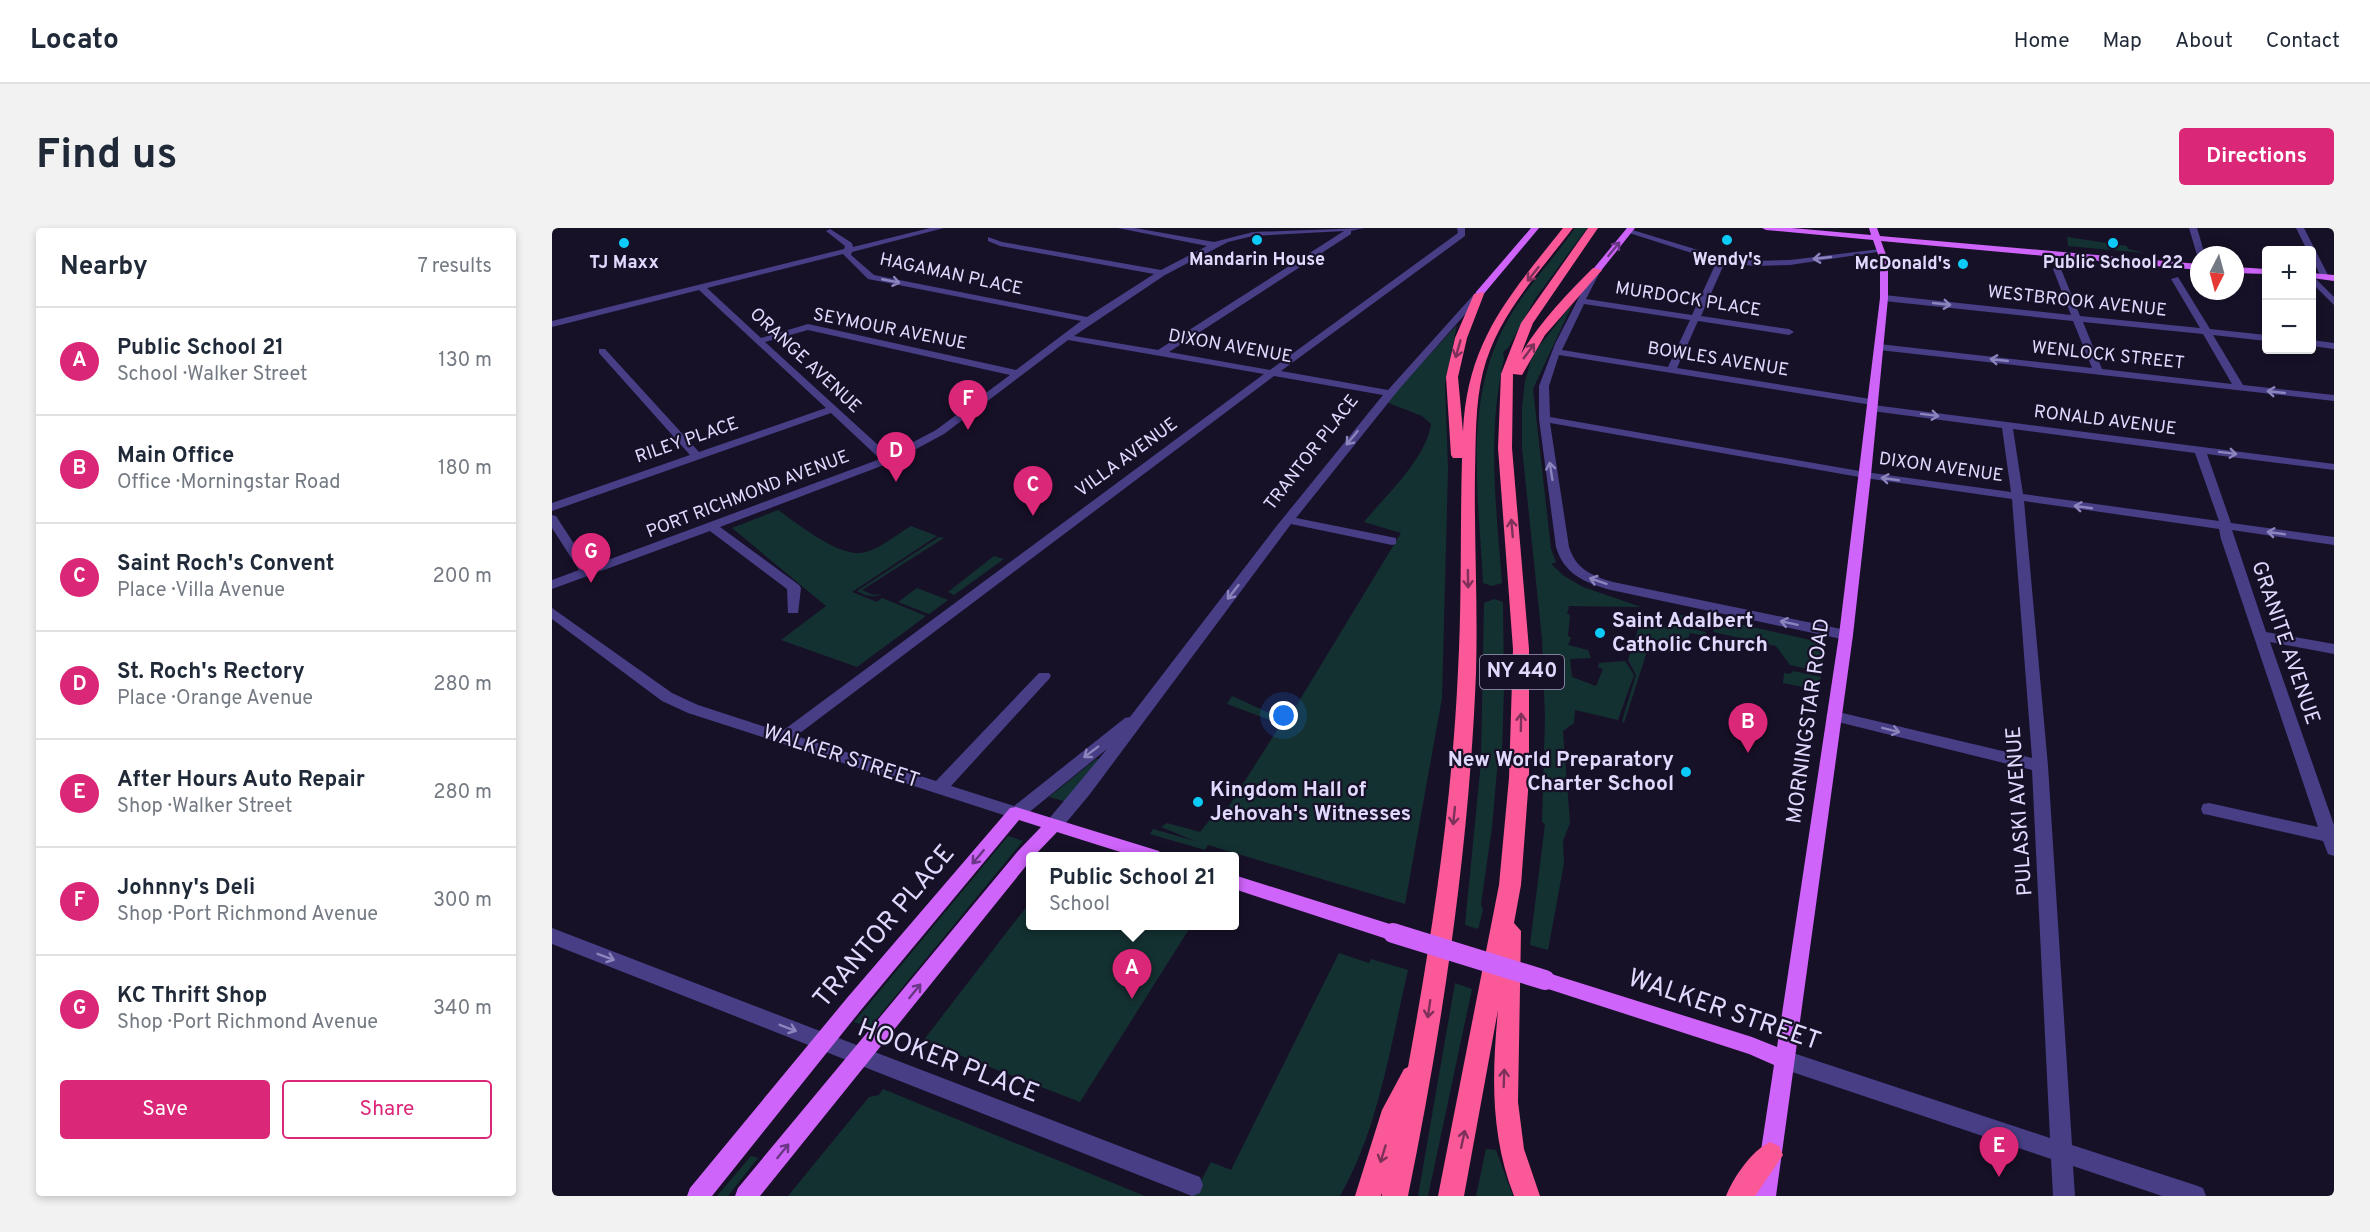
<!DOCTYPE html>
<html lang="en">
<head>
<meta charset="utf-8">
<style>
  :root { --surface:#fff; --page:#f2f2f3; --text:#1f2937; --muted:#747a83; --line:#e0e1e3; --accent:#db2777 }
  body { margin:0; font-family:Overpass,sans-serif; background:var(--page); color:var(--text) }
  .controls { position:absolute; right:18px; top:18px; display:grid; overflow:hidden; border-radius:6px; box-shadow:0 3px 9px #0003 }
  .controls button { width:54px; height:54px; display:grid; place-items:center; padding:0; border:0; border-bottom:2px solid var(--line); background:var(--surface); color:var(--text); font:30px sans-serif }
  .compass { position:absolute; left:1638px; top:18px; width:54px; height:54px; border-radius:50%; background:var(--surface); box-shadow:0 3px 9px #0003; rotate:186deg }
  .you { position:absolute; left:732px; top:488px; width:21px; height:21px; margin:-15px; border:4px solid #fff; border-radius:50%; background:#1a73e8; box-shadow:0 0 0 9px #1a73e833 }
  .badge { display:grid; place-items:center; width:39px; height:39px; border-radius:50%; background:var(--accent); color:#fff; font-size:20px; font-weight:700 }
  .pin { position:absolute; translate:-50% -50px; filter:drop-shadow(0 2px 3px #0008) }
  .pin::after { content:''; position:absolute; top:32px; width:21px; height:18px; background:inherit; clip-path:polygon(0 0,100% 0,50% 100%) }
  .popup { position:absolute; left:474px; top:624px; width:213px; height:78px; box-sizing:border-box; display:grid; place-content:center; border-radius:6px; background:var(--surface); filter:drop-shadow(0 2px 4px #0005); font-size:20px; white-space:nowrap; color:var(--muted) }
  .popup b { font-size:22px; color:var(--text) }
  .popup::after { content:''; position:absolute; left:50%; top:100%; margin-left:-12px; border:12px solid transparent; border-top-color:var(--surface) }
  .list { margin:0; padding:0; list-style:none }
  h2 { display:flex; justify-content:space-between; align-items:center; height:78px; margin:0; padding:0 24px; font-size:26px }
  h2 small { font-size:20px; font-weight:400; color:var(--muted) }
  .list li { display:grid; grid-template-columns:39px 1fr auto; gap:18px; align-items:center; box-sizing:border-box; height:108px; padding:0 24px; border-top:2px solid var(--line) }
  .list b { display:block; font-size:22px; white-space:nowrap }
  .list p { margin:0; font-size:20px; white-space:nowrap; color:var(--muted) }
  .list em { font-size:20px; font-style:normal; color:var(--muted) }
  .actions { display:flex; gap:12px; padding:18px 24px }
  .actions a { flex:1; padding:14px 0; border:2px solid var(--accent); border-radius:6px; text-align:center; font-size:21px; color:var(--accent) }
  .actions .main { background:var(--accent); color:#fff }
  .map { position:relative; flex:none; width:1782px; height:968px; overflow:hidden; border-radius:6px }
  header { display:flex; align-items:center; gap:36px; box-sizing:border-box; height:84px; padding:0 30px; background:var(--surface); border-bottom:2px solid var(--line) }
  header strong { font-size:28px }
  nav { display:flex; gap:33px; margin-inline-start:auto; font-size:21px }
  .intro { display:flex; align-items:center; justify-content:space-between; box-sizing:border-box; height:144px; padding:0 36px }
  h1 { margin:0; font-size:42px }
  .button { padding:15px 27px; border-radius:6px; background:var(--accent); color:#fff; font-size:21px; font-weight:700 }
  main { display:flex; gap:36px; padding:0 36px }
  aside { flex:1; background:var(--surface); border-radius:6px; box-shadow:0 3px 9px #0003 }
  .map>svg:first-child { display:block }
</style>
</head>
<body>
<header>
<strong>Locato</strong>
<nav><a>Home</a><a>Map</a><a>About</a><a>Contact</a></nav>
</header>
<div class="intro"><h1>Find us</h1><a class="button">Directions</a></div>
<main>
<aside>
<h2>Nearby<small>7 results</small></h2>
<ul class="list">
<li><span class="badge">A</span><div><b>Public School 21</b><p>School · Walker Street</p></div><em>130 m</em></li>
<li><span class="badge">B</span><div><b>Main Office</b><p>Office · Morningstar Road</p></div><em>180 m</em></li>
<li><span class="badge">C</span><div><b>Saint Roch's Convent</b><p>Place · Villa Avenue</p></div><em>200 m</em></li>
<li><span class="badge">D</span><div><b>St. Roch's Rectory</b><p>Place · Orange Avenue</p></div><em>280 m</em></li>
<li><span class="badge">E</span><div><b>After Hours Auto Repair</b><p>Shop · Walker Street</p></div><em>280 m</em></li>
<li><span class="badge">F</span><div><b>Johnny's Deli</b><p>Shop · Port Richmond Avenue</p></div><em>300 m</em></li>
<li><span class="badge">G</span><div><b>KC Thrift Shop</b><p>Shop · Port Richmond Avenue</p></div><em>340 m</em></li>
</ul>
<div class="actions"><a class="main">Save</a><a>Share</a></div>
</aside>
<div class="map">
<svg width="1782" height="968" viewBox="0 0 1782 968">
  <rect width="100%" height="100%" fill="#171128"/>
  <!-- green -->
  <g fill="#143132">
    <path d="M 1023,0 L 1035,0 L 983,71 L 956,120 L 951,124 L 952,130 C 935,206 944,278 950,355 L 940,358 L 931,355 C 927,268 910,171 956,92 C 974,59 1002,31 1023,0 Z"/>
    <path d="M 1515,9 L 1575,18 L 1576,21 L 1593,25 L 1516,18 Z"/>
    <path d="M 1021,75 L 981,161 L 999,321 L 1004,334 L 999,336 L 1012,348 L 1031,359 L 1089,379 L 1014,378 L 1017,379 L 1015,386 L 1018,387 L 1016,408 L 1019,410 L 1016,417 L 1036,422 L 1039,430 L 1018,431 L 1020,449 L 1044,458 L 1051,441 L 1046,439 L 1047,435 L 1073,433 L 1082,447 L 1066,492 L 1023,482 L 1022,495 L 1011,503 L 1018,595 L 1011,613 L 1012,635 L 996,722 L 978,717 L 993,596 L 990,594 L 993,490 L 990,411 L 970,220 L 970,179 L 973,153 L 981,126 Z"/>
    <path d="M 905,97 L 893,156 L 896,241 L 890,470 L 853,676 L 656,617 L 653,622 L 598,606 L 601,601 L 643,613 L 609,599 L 615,595 L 648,604 L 660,589 L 670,589 L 729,496 L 675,476 L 680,468 L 735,493 L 849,305 L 812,294 C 834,267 874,231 879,196 L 870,188 L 834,174 Z"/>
    <path d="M 226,282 C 246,296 290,332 314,324 C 329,320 345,306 359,298 L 385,308 L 300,364 L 325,374 L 330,370 L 374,388 L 305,439 L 229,412 L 274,378 L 180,300 Z"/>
    <path d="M 387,309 L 392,310 L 310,362 L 321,367 L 329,366 C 320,371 313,367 305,363 Z"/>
    <path d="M 442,328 L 452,331 L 402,367 L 396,364 Z"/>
    <path d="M 365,360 L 396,372 L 377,386 L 346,374 Z"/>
    <path d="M 942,371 L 951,374 L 952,459 L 950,523 L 946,531 L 940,599 L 929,676 L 931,682 L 926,701 L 913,697 L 929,534 L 932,375 Z"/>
    <path d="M 1126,387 L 1158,389 L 1154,402 L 1122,395 Z"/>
    <path d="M 1165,391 L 1272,415 L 1274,418 L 1269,444 L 1238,437 L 1224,418 L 1161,404 Z"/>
    <path d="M 1092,395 L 1120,401 L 1122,397 L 1154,404 L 1153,408 L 1138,405 L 1135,413 L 1118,409 L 1116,414 L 1099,411 L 1072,495 L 1070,493 L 1084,447 L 1076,432 L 1088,396 Z"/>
    <path d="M 1241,443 L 1269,449 L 1266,462 L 1231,455 L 1232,445 L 1238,446 Z"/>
    <path d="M 544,531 L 548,531 L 515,574 L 497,569 Z"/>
    <path d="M 456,608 L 471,613 L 318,799 L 302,794 Z"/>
    <path d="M 478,674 L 478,698 L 639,698 L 528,874 L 371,813 Z"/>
    <path d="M 787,725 L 817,735 L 819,731 L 856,742 C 838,819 827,899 788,968 L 641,968 L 659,934 L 679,942 Z"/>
    <path d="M 903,755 L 920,761 L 876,968 L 866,968 Z"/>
    <path d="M 331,861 L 593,968 L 236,968 L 317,869 L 327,867 Z"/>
    <path d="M 934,921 L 944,922 L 961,968 L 924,968 Z"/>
    <path d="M 199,928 L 206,930 L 176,968 L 165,968 Z"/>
  </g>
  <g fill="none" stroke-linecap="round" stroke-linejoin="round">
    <!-- minor -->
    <g fill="#473e86" fill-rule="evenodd">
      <path d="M 378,0 L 392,0 L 300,24 L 299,27 L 322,47 L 535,89 L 602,46 L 448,18 L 436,13 L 436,9 L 450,14 L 609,42 L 655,18 L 566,0 L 583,0 L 662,14 L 701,4 L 812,0 L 799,3 L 799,6 L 617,124 L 718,142 L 906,5 L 905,0 L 913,0 L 913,8 L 729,143 L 836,162 L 924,64 L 931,66 L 848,160 L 744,290 L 844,310 L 844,316 L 840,317 L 739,296 L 538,566 L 508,602 L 502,604 L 496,602 L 494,597 L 496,592 L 555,521 L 470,590 L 464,591 L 136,485 L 110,473 L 0,391 L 0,380 L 120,465 L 146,477 L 229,504 L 712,146 L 516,112 L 392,206 L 340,234 L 168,299 L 247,357 L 249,360 L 246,385 L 236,385 L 235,361 L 158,303 L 0,361 L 0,352 L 27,342 L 0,300 L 0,287 L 4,288 L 37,339 L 328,231 L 279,185 L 0,283 L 0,275 L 138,227 L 47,125 L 47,121 L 53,121 L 147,224 L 274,180 L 147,62 L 0,99 L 0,93 L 292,21 L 293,18 L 274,3 L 278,1 L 300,15 L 301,19 ZM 792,3 L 606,122 L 522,108 L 613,47 L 676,14 L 701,8 ZM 291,26 L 316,51 L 529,93 L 464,142 L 256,96 L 209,110 L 155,60 ZM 256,102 L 458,147 L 384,202 L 337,227 L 213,114 ZM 722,148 L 831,167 L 723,300 L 578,489 L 573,490 L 462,578 L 399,558 L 497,451 L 499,448 L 497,445 L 487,445 L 384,553 L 244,508 Z"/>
      <path d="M 1074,0 L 1159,26 L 1202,33 L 1238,32 L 1328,21 L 1332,23 L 1238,37 L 1202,38 L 1173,34 L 1149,88 L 1237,101 L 1242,104 L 1237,107 L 1146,93 L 1125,140 L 1325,172 L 1326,174 L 1321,177 L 1782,236 L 1782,242 L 1655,226 L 1679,295 L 1782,309 L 1782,317 L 1680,302 L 1714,404 L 1782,416 L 1782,426 L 1718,414 L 1782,597 L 1782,628 L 1776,626 L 1771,613 L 1657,587 L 1651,586 L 1649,581 L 1651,576 L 1657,575 L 1766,599 L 1669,311 L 1667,301 L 1472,273 L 1496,538 L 1520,917 L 1643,957 L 1651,960 L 1654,968 L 1610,968 L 1521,938 L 1523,968 L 1501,968 L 1499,931 L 1225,839 L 1222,832 L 1225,825 L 1232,822 L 1498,910 L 1480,542 L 1282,493 L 1274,488 L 1282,483 L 1480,530 L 1460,271 L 1313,250 L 998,195 L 1017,319 C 1024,341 1040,348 1061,354 L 1294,402 L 1301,407 L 1294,412 L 1059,362 C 1033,355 1012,346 1004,319 L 987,191 L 987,158 L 1003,116 L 1042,40 L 1049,42 L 1034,71 L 1140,87 L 1165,33 L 1074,4 ZM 1032,76 L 1138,92 L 1116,139 L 1010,122 ZM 1007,127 L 1320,177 L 1315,180 L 1320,183 L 1450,200 L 1459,264 L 1313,244 L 998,189 L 997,158 ZM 1461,201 L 1643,225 L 1667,293 L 1471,266 Z"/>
      <path d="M 1637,0 L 1645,0 L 1653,27 L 1647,27 L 1647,29 L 1645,27 Z"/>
      <path d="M 1744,0 L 1752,0 L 1777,49 L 1776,51 L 1769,49 L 1760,30 L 1760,22 L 1755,22 Z"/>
      <path d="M 1505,38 L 1509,41 L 1528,88 L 1648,100 L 1619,51 L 1626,49 L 1658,101 L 1714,107 L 1714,113 L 1661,107 L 1691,157 L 1782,167 L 1782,173 L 1327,122 L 1322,119 L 1327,116 L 1540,140 L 1521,93 L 1332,73 L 1328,70 L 1332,67 L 1519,87 L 1501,41 ZM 1531,94 L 1651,106 L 1680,156 L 1550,141 Z"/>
      <path d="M 1760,47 L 1782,69 L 1782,77 L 1760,55 Z"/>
      <path d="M 1760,112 L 1782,115 L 1782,121 L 1760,118 Z"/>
      <path d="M 0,700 L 640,946 L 648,949 L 651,957 L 648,965 L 640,968 L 0,716 Z"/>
    </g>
    <!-- major -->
    <g fill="#cf64fa" fill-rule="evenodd">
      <path d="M 979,0 L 987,0 L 930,68 L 924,68 L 924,64 Z"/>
      <path d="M 1075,0 L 1083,0 L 1048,44 L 1042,44 L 1042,40 Z"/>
      <path d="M 1210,0 L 1240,0 L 1319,7 L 1317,0 L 1325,0 L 1328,8 L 1647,36 L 1647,42 L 1329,13 L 1336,32 L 1336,70 L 1319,247 L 1301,407 L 1224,968 L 1202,968 L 1222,837 L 1197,826 L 993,760 L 986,758 L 984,752 L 986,746 L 993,744 L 1200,809 L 1225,819 L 1287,407 L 1328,70 L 1328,32 L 1321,12 L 1214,2 Z"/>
      <path d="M 1683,39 L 1714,41 L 1714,46 L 1683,45 Z"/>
      <path d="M 1760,45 L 1782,47 L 1782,53 L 1760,50 Z"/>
      <path d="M 464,579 L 607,623 L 610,628 L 581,628 L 505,604 L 482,628 L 478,628 L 478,633 L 208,968 L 183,968 L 186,960 L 466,623 L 489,599 L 467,592 L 309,782 L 160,968 L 135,968 L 138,960 L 295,770 L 458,580 Z"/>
      <path d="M 682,647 L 841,697 L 847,699 L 850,705 L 847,711 L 841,713 L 682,661 Z"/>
    </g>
    <!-- highway -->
    <g fill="#fa5897" fill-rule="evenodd">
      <path d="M 1011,0 L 1021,0 C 987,45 945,88 931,144 C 923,176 924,211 923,244 C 922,311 926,378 924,445 C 917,621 891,796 856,968 L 830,968 L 830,965 L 829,968 L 803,968 L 830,882 L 852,841 L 856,839 C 880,708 900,576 906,443 C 910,372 908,301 910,230 L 901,230 L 899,227 L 894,149 L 903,110 L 922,66 L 931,64 L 932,66 L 915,110 L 906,149 L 911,204 C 915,113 957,68 1011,0 Z"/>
      <path d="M 1036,0 L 1046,0 L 981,95 L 969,126 C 988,94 1015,66 1041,40 L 1050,42 L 993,107 L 970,147 L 961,146 L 960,220 L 977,421 L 977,550 L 969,657 L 962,695 L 969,703 L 966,874 L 972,921 L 988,968 L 962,968 C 938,906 940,846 946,782 L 912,968 L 886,968 L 947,657 L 957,550 L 961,421 L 946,220 L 949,146 L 969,95 Z"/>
      <path d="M 1218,914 L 1227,918 L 1231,927 L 1203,968 L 1174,968 C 1181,950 1200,922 1218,914 Z"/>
    </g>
    <!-- major-bridge -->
    <path stroke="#cf64fa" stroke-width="20" d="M 841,705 L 993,752"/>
  </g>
  <!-- one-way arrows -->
  <defs><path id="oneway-shaft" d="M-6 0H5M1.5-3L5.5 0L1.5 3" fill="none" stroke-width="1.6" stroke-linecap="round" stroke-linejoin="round" transform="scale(1.5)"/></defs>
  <g stroke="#6a3686">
    <use href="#oneway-shaft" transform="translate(1062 21) rotate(-51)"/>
    <use href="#oneway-shaft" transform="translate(426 629) rotate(130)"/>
    <use href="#oneway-shaft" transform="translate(363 763) rotate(-51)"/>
    <use href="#oneway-shaft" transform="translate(231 923) rotate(-51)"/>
  </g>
  <g stroke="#8c84bc">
    <use href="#oneway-shaft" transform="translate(1270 30) rotate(174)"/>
    <use href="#oneway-shaft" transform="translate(339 53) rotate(11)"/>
    <use href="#oneway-shaft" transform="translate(1390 76) rotate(6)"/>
    <use href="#oneway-shaft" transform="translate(1447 132) rotate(-174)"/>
    <use href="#oneway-shaft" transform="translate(1724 164) rotate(-174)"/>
    <use href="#oneway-shaft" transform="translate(1378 187) rotate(7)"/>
    <use href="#oneway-shaft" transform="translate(800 210) rotate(129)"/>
    <use href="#oneway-shaft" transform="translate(1676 225) rotate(7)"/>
    <use href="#oneway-shaft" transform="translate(999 243) rotate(-99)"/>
    <use href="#oneway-shaft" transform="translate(1338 251) rotate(-172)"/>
    <use href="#oneway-shaft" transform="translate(1531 279) rotate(-172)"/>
    <use href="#oneway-shaft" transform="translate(1724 305) rotate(-172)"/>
    <use href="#oneway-shaft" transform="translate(1046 353) rotate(-161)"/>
    <use href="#oneway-shaft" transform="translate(681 364) rotate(128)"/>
    <use href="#oneway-shaft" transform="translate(1237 395) rotate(-168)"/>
    <use href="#oneway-shaft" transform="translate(1339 502) rotate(14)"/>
    <use href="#oneway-shaft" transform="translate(539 524) rotate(143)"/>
    <use href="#oneway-shaft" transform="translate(54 729) rotate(21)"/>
    <use href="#oneway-shaft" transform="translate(236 800) rotate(21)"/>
  </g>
  <g stroke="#7d315a">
    <use href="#oneway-shaft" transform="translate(981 46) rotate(128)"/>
    <use href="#oneway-shaft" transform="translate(906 121) rotate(106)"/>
    <use href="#oneway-shaft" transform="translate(977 123) rotate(-54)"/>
    <use href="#oneway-shaft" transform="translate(960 300) rotate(-95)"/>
    <use href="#oneway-shaft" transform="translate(916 351) rotate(89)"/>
    <use href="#oneway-shaft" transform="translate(969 494) rotate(-89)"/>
    <use href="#oneway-shaft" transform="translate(902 588) rotate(96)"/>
    <use href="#oneway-shaft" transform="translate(877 781) rotate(98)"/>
    <use href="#oneway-shaft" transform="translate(952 850) rotate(-88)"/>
    <use href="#oneway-shaft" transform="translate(911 911) rotate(-78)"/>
    <use href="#oneway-shaft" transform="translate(831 926) rotate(107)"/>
  </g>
  <!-- markers -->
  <g fill="#0ccbf8" stroke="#171128" stroke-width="2">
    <circle cx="705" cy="12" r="6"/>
    <circle cx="1175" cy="12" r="6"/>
    <circle cx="72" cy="15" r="6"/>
    <circle cx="1561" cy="15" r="6"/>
    <circle cx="1411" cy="36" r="6"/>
    <circle cx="1048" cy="405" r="6"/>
    <circle cx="1134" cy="544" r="6"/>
    <circle cx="646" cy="574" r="6"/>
  </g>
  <g text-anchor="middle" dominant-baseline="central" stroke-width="4.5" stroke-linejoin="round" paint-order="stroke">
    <!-- far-poi labels -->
    <g font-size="18" font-weight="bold" fill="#e1d9fe" stroke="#171128">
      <text x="705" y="32">Mandarin House</text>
      <text x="1175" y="32">Wendy's</text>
      <text x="72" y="35">TJ Maxx</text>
      <text x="1561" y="35">Public School 22</text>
      <text x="1399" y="36" text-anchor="end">McDonald's</text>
    </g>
    <!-- far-street labels -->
    <g font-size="18" fill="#e1d9fe" stroke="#171128">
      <text transform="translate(399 47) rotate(12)">HAGAMAN PLACE</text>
      <text transform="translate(1136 72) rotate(9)">MURDOCK PLACE</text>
      <text transform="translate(1525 74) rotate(6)">WESTBROOK AVENUE</text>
      <text transform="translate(338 102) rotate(11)">SEYMOUR AVENUE</text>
      <text transform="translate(678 119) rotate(10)">DIXON AVENUE</text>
      <text transform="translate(1556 128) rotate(6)">WENLOCK STREET</text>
      <text transform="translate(1166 132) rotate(9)">BOWLES AVENUE</text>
      <text transform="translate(253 133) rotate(43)">ORANGE AVENUE</text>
      <text transform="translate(1553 193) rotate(7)">RONALD AVENUE</text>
      <text transform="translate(135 213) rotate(-19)">RILEY PLACE</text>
      <text transform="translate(760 225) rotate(-52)">TRANTOR PLACE</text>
      <text transform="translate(575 230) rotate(-36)">VILLA AVENUE</text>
      <text transform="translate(1389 240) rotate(8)">DIXON AVENUE</text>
      <text transform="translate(196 267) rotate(-21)">PORT RICHMOND AVENUE</text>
    </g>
    <!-- shield labels -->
    <rect fill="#171128" stroke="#a49dbe" stroke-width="1.5" x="928" y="427" width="84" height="34" rx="4.5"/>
    <g font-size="20" font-weight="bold" fill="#e1d9fe">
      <text x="970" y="444">NY 440</text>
    </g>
    <!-- poi labels -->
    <g font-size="21" font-weight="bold" fill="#e1d9fe" stroke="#171128" text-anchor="start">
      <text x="1060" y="393">Saint Adalbert<tspan x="1060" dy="24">Catholic Church</tspan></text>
      <text x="1122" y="532" text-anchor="end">New World Preparatory<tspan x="1122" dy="24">Charter School</tspan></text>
      <text x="658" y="562">Kingdom Hall of<tspan x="658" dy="24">Jehovah's Witnesses</tspan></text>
    </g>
    <!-- street labels -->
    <g font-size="21" fill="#e1d9fe" stroke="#171128">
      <text transform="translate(1733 415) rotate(71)">GRANITE AVENUE</text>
      <text transform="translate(1257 493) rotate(-82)">MORNINGSTAR ROAD</text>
      <text transform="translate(289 529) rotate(18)">WALKER STREET</text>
      <text transform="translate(1468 583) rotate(-94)">PULASKI AVENUE</text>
    </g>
    <!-- near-street labels -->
    <g font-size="26" fill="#e1d9fe" stroke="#171128">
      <text transform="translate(333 699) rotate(-50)">TRANTOR PLACE</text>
      <text transform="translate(1172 783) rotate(19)">WALKER STREET</text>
      <text transform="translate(396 834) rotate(21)">HOOKER PLACE</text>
    </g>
  </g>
</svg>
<div class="controls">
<button>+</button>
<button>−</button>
</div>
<svg class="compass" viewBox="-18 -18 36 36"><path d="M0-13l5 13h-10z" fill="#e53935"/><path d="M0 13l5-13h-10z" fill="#747a83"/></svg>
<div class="you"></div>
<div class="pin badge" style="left:580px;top:771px">A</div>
<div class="popup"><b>Public School 21</b>School</div>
<div class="pin badge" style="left:1196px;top:525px">B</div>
<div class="pin badge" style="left:481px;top:288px">C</div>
<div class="pin badge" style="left:344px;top:254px">D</div>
<div class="pin badge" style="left:1447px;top:949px">E</div>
<div class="pin badge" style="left:416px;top:202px">F</div>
<div class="pin badge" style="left:39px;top:355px">G</div>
</div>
</main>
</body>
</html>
